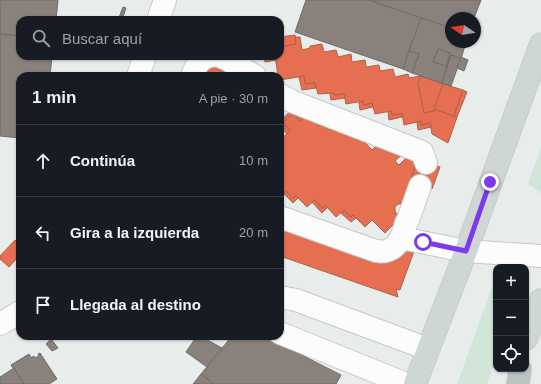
<!DOCTYPE html>
<html lang="es">
<head>
<meta charset="utf-8">
<style>
  :root { --surface:#171b24; --page:#242831; --text:#f1f3f6; --muted:#9ea1a6; --line:#363941 }
  body { margin:0; font-family:Arial,sans-serif; background:var(--page); color:var(--text) }
  .controls { position:absolute; right:12px; bottom:12px; display:grid; overflow:hidden; border-radius:8px; box-shadow:0 1px 3px #0004 }
  .controls button { width:36px; height:36px; display:grid; place-items:center; padding:0; border:0; border-bottom:1px solid var(--line); background:var(--surface); color:var(--text); font:20px sans-serif }
  .compass { position:absolute; left:445px; top:12px; width:36px; height:36px; border-radius:50%; background:var(--surface); box-shadow:0 1px 3px #0004; rotate:282deg }
  .stop { position:absolute; width:12px; height:12px; margin:-9px; border:3px solid #7c3aed; border-radius:50%; background:#fff }
  .stop.end { background:#7c3aed; border-color:#fff; box-shadow:0 1px 4px #0008 }
  .list { margin:0; padding:0; list-style:none }
  h2 { display:flex; justify-content:space-between; align-items:center; height:52px; margin:0; padding:0 16px; font-size:17px }
  h2 small { font-size:13px; font-weight:400; color:var(--muted) }
  .list li { display:grid; grid-template-columns:26px 1fr auto; gap:12px; align-items:center; box-sizing:border-box; height:72px; padding:0 16px; border-top:1px solid var(--line) }
  .list b { display:block; font-size:15px; white-space:nowrap }
  .list em { font-size:13px; font-style:normal; color:var(--muted) }
  .icon { flex:none; width:22px; height:22px; fill:none; stroke:currentColor; stroke-width:2; stroke-linecap:round; stroke-linejoin:round }
  .map { position:relative; flex:none; width:541px; height:384px; overflow:hidden }
  .search { position:absolute; background:var(--surface); box-shadow:0 1px 3px #0004; left:16px; top:16px; width:268px; height:44px; display:flex; align-items:center; gap:10px; box-sizing:border-box; padding:0 14px; border-radius:12px; color:var(--muted); font-size:15px }
  .panel { position:absolute; background:var(--surface); box-shadow:0 1px 3px #0004; left:16px; top:72px; width:268px; height:268px; border-radius:12px }
  .map>svg:first-child { display:block }
</style>
</head>
<body>
<div class="map">
<svg width="541" height="384" viewBox="0 0 541 384">
  <rect width="100%" height="100%" fill="#e8edeb"/>
  <!-- green -->
  <g fill="#d1e6d8">
    <path d="M 541,147 L 541,193 L 528,184 Z"/>
    <path d="M 496,283 L 496,359 L 487,384 L 457,384 L 492,287 Z"/>
  </g>
  <!-- shops -->
  <g fill="#e76f51" stroke="#ac624a">
    <path d="M 295,35 L 296,44 L 280,47 L 280,37 Z"/>
    <path d="M 295,37 L 300,37 L 302,50 L 310,48 L 310,46 L 322,44 L 324,52 L 336,50 L 338,57 L 351,54 L 352,62 L 365,60 L 366,67 L 379,65 L 380,71 L 393,69 L 395,77 L 408,74 L 409,78 L 421,76 L 418,83 L 424,113 L 434,111 L 434,109 L 457,117 L 448,143 L 432,134 L 430,123 L 421,125 L 421,121 L 404,125 L 402,114 L 392,115 L 391,111 L 375,114 L 372,103 L 364,105 L 363,101 L 346,104 L 344,94 L 334,95 L 334,93 L 318,94 L 315,83 L 305,84 L 304,76 L 280,80 L 280,76 L 278,76 L 275,56 L 268,57 L 268,56 L 280,56 L 280,44 L 280,47 L 296,44 Z"/>
    <path d="M 264,56 L 268,56 L 268,57 L 275,56 L 276,60 L 265,62 Z"/>
    <path d="M 209,66 L 238,76 L 205,76 Z"/>
    <path d="M 304,76 L 305,84 L 315,83 L 316,88 L 302,90 L 299,77 Z"/>
    <path d="M 421,76 L 443,84 L 434,111 L 424,113 L 418,83 Z"/>
    <path d="M 443,84 L 463,90 L 454,116 L 434,109 Z"/>
    <path d="M 463,90 L 467,92 L 457,117 L 454,116 Z"/>
    <path d="M 330,93 L 334,93 L 334,95 L 344,94 L 345,98 L 331,100 Z"/>
    <path d="M 363,101 L 364,105 L 372,103 L 373,107 L 360,110 L 359,102 Z"/>
    <path d="M 294,108 L 304,118 L 300,121 L 293,113 L 283,123 L 291,130 L 287,134 L 280,126 L 280,121 Z"/>
    <path d="M 391,111 L 392,115 L 402,114 L 402,117 L 389,120 L 388,112 Z"/>
    <path d="M 293,113 L 300,121 L 308,114 L 319,126 L 322,123 L 329,130 L 337,124 L 348,135 L 350,132 L 358,141 L 361,138 L 372,150 L 379,143 L 386,150 L 394,143 L 404,153 L 395,161 L 399,165 L 411,153 L 417,160 L 410,183 L 411,183 L 401,204 L 398,204 L 395,207 L 395,211 L 397,214 L 396,219 L 398,220 L 385,233 L 372,220 L 365,227 L 353,215 L 351,217 L 344,210 L 336,217 L 325,205 L 322,208 L 315,200 L 307,207 L 296,196 L 293,198 L 286,191 L 280,197 L 280,178 L 284,175 L 280,170 L 280,159 L 283,156 L 280,152 L 280,140 L 291,130 L 283,123 Z"/>
    <path d="M 421,121 L 421,125 L 430,123 L 431,127 L 418,130 L 417,122 Z"/>
    <path d="M 417,160 L 440,167 L 432,189 L 410,183 Z"/>
    <path d="M 286,191 L 293,198 L 296,196 L 298,198 L 293,203 L 284,194 Z"/>
    <path d="M 315,200 L 322,208 L 325,205 L 327,208 L 322,213 L 312,202 Z"/>
    <path d="M 344,210 L 351,217 L 353,215 L 356,218 L 351,222 L 341,213 Z"/>
    <path d="M 280,225 L 389,254 L 407,250 L 417,243 L 400,290 L 396,289 L 398,297 L 280,256 Z"/>
    <path d="M 15,240 L 20,245 L 20,255 L 9,267 L 0,259 L 0,256 Z"/>
  </g>
  <!-- industry -->
  <g fill="#8a817c" stroke="#6b6e68" fill-rule="evenodd">
    <path d="M 0,0 L 58,0 L 56,20 L 20,20 L 20,36 L 0,34 Z"/>
    <path d="M 306,0 L 369,0 L 421,18 L 403,69 L 295,32 Z"/>
    <path d="M 369,0 L 481,0 L 474,18 L 451,18 L 451,28 Z"/>
    <path d="M 123,7 L 126,8 L 122,20 L 118,20 Z"/>
    <path d="M 421,18 L 451,28 L 451,42 L 466,42 L 461,59 L 451,55 L 442,83 L 412,73 L 419,54 L 409,51 ZM 438,49 L 450,53 L 446,66 L 433,62 Z"/>
    <path d="M 0,34 L 20,36 L 20,56 L 52,56 L 50,76 L 20,76 L 20,138 L 0,136 Z"/>
    <path d="M 438,49 L 450,53 L 446,66 L 433,62 Z"/>
    <path d="M 409,51 L 419,54 L 412,73 L 403,69 Z"/>
    <path d="M 451,55 L 461,58 L 451,86 L 442,83 Z"/>
    <path d="M 461,57 L 468,60 L 464,71 L 457,68 Z"/>
    <path d="M 197,336 L 200,336 L 222,348 L 207,367 L 186,352 Z"/>
    <path d="M 232,336 L 264,336 L 341,375 L 336,384 L 214,384 L 201,374 Z"/>
    <path d="M 51,339 L 58,348 L 52,351 L 46,344 Z"/>
    <path d="M 40,353 L 57,379 L 49,384 L 24,384 L 11,365 L 29,354 L 31,358 L 34,356 L 35,358 L 39,356 L 38,354 Z"/>
    <path d="M 14,368 L 24,384 L 0,384 L 0,377 Z"/>
    <path d="M 201,374 L 214,384 L 193,384 Z"/>
  </g>
  <g fill="none" stroke-linecap="round" stroke-linejoin="round">
    <!-- minor casing -->
    <g stroke="#c5cac8" stroke-width="24">
      <g id="minor">
        <path d="M 158,20 L 165,0"/>
        <path d="M 221,56 L 255,76"/>
        <path d="M 138,76 L 145,56"/>
        <path d="M 192,76 C 195,67 200,57 211,56"/>
        <path d="M 280,95 L 291,101 L 422,152 L 426,163"/>
        <path d="M 280,217 L 376,251 C 379,251 383,252 386,251 C 399,248 403,234 406,223"/>
        <path d="M 408,220 L 420,186"/>
        <path d="M 401,238 L 466,251 L 541,256"/>
        <path d="M 280,297 L 296,300 L 428,349"/>
        <path d="M 0,324 L 20,312"/>
        <path d="M 280,333 L 406,384"/>
      </g>
    </g>
    <!-- major casing -->
    <g stroke="#c3ccc9" stroke-width="24">
      <g id="major">
        <path d="M 526,339 L 541,300"/>
        <path d="M 415,384 L 466,251 L 541,44"/>
      </g>
    </g>
    <!-- highway casing -->
    <g stroke="#c3ccc9" stroke-width="24">
      <path id="highway" d="M 518,384 L 520,369"/>
    </g>
    <!-- minor -->
    <use href="#minor" stroke="#fcfcfc" stroke-width="22"/>
    <!-- major -->
    <use href="#major" stroke="#cfd7d5" stroke-width="22"/>
    <!-- highway -->
    <use href="#highway" stroke="#bcc4c2" stroke-width="22"/>
  </g>
  <g fill="none" stroke-linecap="round" stroke-linejoin="round">
    <!-- route -->
    <path stroke="#7c3aed" stroke-width="5" d="M 423,242 L 466,251 L 490,182"/>
  </g>
</svg>
<div class="controls">
<button>+</button>
<button>−</button>
<button><svg class="icon" aria-label="locate" viewBox="0 0 24 24"><circle cx="12" cy="12" r="6"/><path d="M12 2v4M12 18v4M2 12h4M18 12h4"/></svg></button>
</div>
<svg class="compass" viewBox="-18 -18 36 36"><path d="M0-13l5 13h-10z" fill="#e53935"/><path d="M0 13l5-13h-10z" fill="#9ea1a6"/></svg>
<div class="stop" style="left:423px;top:242px"></div>
<div class="stop end" style="left:490px;top:182px"></div>
<div class="search"><svg class="icon" aria-label="search" viewBox="0 0 24 24"><circle cx="10" cy="10" r="6"/><path d="M15 15l6 6"/></svg>Buscar aquí</div>
<section class="panel">
<h2>1 min<small>A pie · 30 m</small></h2>
<ul class="list">
<li><svg class="icon" aria-label="ahead" viewBox="0 0 24 24"><path d="M12 20V5M6 11l6-6 6 6"/></svg><div><b>Continúa</b></div><em>10 m</em></li>
<li><svg class="icon" aria-label="left" viewBox="0 0 24 24"><path d="M17 20v-9H6M10 6l-5 5 5 5"/></svg><div><b>Gira a la izquierda</b></div><em>20 m</em></li>
<li><svg class="icon" aria-label="arrive" viewBox="0 0 24 24"><path d="M6 21V4h12l-3 4 3 4H6"/></svg><div><b>Llegada al destino</b></div></li>
</ul>
</section>
</div>
</body>
</html>
